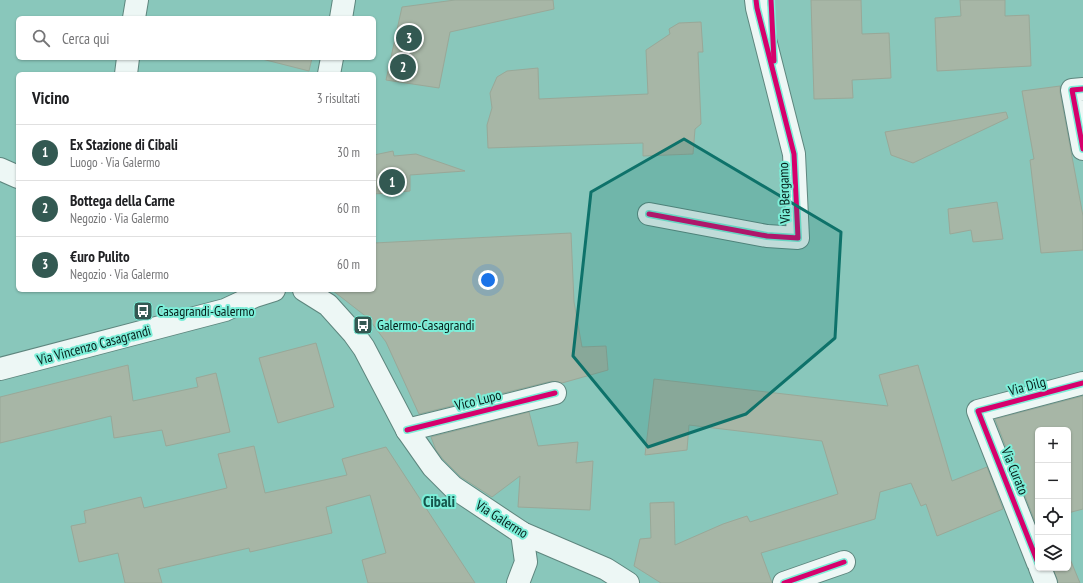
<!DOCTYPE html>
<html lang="it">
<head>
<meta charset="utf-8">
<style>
  :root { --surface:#fff; --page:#f6f6f6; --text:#202124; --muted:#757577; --line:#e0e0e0; --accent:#335952 }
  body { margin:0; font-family:"PT Sans Narrow",sans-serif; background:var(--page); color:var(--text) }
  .controls { position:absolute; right:12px; bottom:12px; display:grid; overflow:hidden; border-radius:6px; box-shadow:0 1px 3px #0004 }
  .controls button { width:36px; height:36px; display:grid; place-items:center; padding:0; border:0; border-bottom:1px solid var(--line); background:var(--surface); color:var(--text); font:20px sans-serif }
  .you { position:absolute; left:488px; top:280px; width:14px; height:14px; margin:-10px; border:3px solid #fff; border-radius:50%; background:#1a73e8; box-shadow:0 0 0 6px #1a73e833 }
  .badge { display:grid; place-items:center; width:26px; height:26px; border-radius:50%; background:var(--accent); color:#fff; font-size:13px; font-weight:700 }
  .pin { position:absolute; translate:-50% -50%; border:2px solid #fff; box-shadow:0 1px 4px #0006 }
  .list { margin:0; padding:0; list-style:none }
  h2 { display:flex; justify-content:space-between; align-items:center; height:52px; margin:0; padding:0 16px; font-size:17px }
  h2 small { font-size:13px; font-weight:400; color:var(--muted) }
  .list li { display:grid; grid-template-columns:26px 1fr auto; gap:12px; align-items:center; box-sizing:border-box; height:56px; padding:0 16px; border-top:1px solid var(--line) }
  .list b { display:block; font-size:15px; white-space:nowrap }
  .list p { margin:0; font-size:13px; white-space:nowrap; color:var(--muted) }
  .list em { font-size:13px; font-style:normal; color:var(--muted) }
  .icon { flex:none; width:22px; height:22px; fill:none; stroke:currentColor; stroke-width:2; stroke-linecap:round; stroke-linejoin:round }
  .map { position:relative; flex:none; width:1083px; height:583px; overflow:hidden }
  .search { position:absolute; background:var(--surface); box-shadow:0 1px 3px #0004; left:16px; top:16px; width:360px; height:44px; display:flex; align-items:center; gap:10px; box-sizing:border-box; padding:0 14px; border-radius:6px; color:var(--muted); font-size:15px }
  .panel { position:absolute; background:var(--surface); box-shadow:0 1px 3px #0004; left:16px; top:72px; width:360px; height:220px; border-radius:6px }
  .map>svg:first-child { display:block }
</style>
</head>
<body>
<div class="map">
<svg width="1083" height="583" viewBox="0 0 1083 583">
  <rect width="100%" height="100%" fill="#89c7bb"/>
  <!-- building -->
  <g fill="#a7b6a6" stroke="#99a898">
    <path d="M 455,0 L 553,0 L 554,9 L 450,32 L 439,88 L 386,80 L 402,7 Z"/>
    <path d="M 811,0 L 861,0 L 862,34 L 889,33 L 891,78 L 852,80 L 853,98 L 814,99 Z"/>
    <path d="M 960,0 L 1005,0 L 1005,16 L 1029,15 L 1031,66 L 937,71 L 935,18 L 961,16 Z"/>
    <path d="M 701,22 L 703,52 L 698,52 L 701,124 L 695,129 L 693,154 L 643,156 L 643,143 L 488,148 L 487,125 L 492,108 L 490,93 L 497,77 L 507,71 L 538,68 L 539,99 L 648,94 L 646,50 L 670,34 L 669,29 L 679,23 Z"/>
    <path d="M 258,58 L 312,58 L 309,71 Z"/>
    <path d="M 1060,86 L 1060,92 L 1083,216 L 1083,250 L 1041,253 L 1030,160 L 1034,159 L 1022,91 Z"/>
    <path d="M 1006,112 L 1008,118 L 913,163 L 891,155 L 885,132 Z"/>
    <path d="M 393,151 L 394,156 L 416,154 L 465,171 L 410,175 L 410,191 L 374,194 L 374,155 Z"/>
    <path d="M 997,202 L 1003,239 L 973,242 L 971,230 L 950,234 L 948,209 Z"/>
    <path d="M 571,233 L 574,302 L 582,347 L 606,346 L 608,370 L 562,383 L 552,381 L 419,414 L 386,342 L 368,318 L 332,290 L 374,290 L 374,243 Z"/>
    <path d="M 316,343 L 334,407 L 278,423 L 259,358 Z"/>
    <path d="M 128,365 L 133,401 L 198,387 L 196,378 L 216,373 L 230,432 L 166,446 L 162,430 L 114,438 L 111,416 L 0,443 L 0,397 Z"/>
    <path d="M 918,365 L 952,481 L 987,467 L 1003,509 L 937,536 L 926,504 L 921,506 L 911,483 L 880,492 L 875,519 L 761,553 L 772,583 L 661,583 L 634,566 L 640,539 L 651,538 L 650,503 L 674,502 L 675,545 L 723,524 L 747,516 L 750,522 L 838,494 L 822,441 L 689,425 L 687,450 L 645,455 L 654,379 L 888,406 L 879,375 Z"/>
    <path d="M 1083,396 L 1083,509 L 1068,513 L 1068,430 L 1038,430 L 1038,529 L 995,419 Z"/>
    <path d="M 529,412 L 538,446 L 578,442 L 576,463 L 593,461 L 590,510 L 518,507 L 520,476 L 492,497 L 461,477 L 443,459 L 436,450 L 431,437 Z"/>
    <path d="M 254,446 L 265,493 L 347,475 L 342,459 L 386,447 L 475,583 L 368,583 L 362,560 L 386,553 L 370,495 L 326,507 L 332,533 L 250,552 L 249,548 L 158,569 L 162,583 L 125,583 L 118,553 L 79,562 L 71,526 L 86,523 L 84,511 L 141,497 L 144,508 L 227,488 L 218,454 Z"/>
    <path d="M 1068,554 L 1080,583 L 1058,583 L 1053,568 L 1068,568 Z"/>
  </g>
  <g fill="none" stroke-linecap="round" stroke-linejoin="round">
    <!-- minor casing -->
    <g stroke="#5e867e" stroke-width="24">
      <g id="minor">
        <path d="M 134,18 L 137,0"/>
        <path d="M 126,74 L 128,58"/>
        <path d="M 1083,89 L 1072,90 L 1083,149"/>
        <path d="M 649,214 L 767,236 L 798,238 L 794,154 L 757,8 L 756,0"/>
        <path d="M 407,430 L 555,393"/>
        <path d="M 1038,563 L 978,411 L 1083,383"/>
        <path d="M 1040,568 L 1046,583"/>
        <path d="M 784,583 L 844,562"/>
      </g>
    </g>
    <!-- secondary casing -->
    <g stroke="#5e867e" stroke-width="24">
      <g id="secondary">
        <path d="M 341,18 L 344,0"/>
        <path d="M 329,74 L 332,58"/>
        <path d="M 0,169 L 18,177"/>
        <path d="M 304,290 L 328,305 L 354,334 L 364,348 L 407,430 L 433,467 L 453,487 L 522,533 L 606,569 L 628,583"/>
        <path d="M 0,369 L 225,310 L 255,296 L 274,290"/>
        <path d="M 518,583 L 526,562 L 522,533"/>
      </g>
    </g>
    <!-- minor -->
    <use href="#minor" stroke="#edf7f5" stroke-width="22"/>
    <!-- secondary -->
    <use href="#secondary" stroke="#edf7f5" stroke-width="22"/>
    <!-- cycleway casing -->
    <g stroke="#7ceed8" stroke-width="8">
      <g id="cycleway">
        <path d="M 771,0 L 774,61"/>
        <path d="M 1083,89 L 1072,90 L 1083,149"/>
        <path d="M 649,214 L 767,236 L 798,238 L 794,154 L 757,8 L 756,0"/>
        <path d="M 407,430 L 555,393"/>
        <path d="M 1038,563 L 978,411 L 1083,383"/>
        <path d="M 784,583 L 844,562"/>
      </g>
    </g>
    <!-- cycleway -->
    <use href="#cycleway" stroke="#d6006c" stroke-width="5"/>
  </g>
  <!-- marked area -->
  <path fill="#0e726a" fill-opacity="0.2" stroke="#0e726a" stroke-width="3" stroke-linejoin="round" d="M 684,139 L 841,232 L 835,338 L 746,414 L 648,447 L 573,356 L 591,192 Z"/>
  <!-- icons -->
  <defs>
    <g id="bus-square" transform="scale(1)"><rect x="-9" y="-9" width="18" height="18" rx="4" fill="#335952" stroke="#7ceed8"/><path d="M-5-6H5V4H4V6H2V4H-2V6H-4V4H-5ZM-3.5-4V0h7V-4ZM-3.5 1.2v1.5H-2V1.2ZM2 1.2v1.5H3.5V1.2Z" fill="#fff"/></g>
  </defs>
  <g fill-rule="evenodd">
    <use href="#bus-square" x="143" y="311"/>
    <use href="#bus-square" x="363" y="325"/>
  </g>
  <g text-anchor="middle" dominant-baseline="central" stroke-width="4" stroke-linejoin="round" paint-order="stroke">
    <!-- street labels -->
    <g font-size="14" fill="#051e19" stroke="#7ceed8">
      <text transform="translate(784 193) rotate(-92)">Via Bergamo</text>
      <text transform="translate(94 345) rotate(-15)">Via Vincenzo Casagrandi</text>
      <text transform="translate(1027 386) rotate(-15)">Via Dilg</text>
      <text transform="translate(478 400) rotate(-14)">Vico Lupo</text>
      <text transform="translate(1015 471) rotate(68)">Via Curato</text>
      <text transform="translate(502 519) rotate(32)">Via Galermo</text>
    </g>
    <!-- poi labels -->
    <g font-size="14" fill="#051e19" stroke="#7ceed8" text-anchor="start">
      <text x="157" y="311">Casagrandi-Galermo</text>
      <text x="377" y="325">Galermo-Casagrandi</text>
    </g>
    <!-- quarter labels -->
    <g font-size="16" font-weight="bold" fill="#15554b" stroke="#7ceed8">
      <text x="439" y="501">Cibali</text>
    </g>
  </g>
</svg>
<div class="controls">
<button>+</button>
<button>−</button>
<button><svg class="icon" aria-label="locate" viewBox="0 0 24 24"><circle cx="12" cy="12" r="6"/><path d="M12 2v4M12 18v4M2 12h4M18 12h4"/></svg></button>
<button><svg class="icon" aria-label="layers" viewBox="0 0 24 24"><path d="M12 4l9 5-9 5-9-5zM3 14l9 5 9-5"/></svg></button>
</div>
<div class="you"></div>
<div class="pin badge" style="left:392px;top:182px">1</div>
<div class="pin badge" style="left:403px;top:67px">2</div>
<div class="pin badge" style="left:409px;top:38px">3</div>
<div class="search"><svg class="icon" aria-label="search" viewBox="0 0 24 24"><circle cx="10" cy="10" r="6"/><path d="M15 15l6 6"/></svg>Cerca qui</div>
<section class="panel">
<h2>Vicino<small>3 risultati</small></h2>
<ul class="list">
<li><span class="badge">1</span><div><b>Ex Stazione di Cibali</b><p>Luogo · Via Galermo</p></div><em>30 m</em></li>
<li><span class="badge">2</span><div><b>Bottega della Carne</b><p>Negozio · Via Galermo</p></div><em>60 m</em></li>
<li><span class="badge">3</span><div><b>€uro Pulito</b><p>Negozio · Via Galermo</p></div><em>60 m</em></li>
</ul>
</section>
</div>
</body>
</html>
